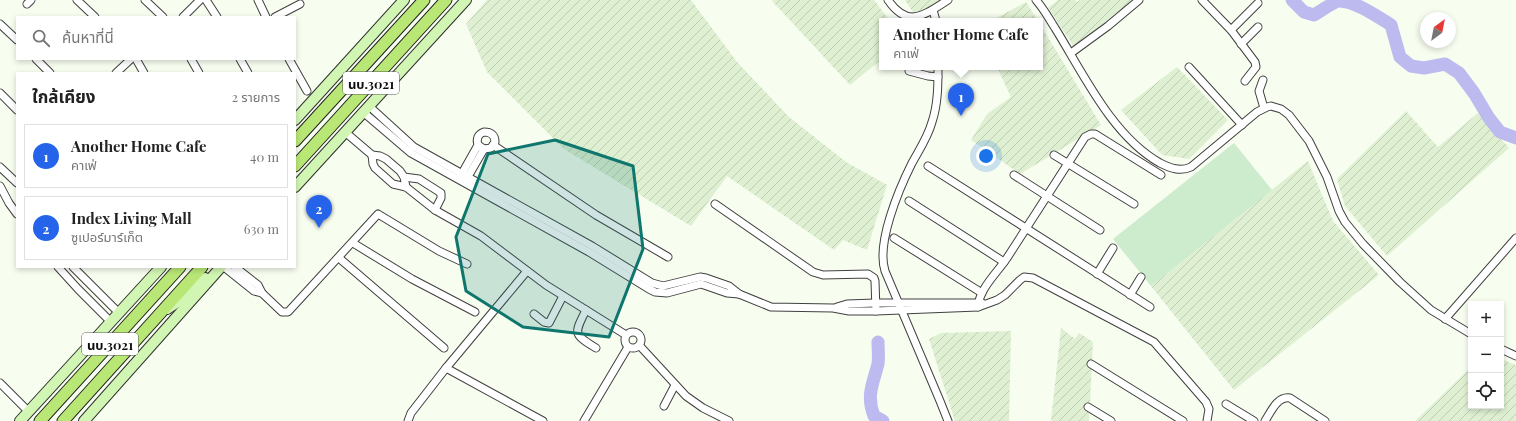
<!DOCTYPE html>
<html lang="th">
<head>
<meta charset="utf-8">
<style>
  :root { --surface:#fff; --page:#f2f2f2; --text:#222; --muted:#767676; --line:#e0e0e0; --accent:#2563eb }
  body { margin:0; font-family:"Playfair Display","Noto Sans Thai",serif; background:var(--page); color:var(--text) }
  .controls { position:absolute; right:12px; bottom:12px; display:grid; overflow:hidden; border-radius:0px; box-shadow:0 2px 6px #0003 }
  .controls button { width:36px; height:36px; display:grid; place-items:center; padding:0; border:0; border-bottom:1px solid var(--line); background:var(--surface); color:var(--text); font:20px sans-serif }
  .compass { position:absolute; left:1420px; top:12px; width:36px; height:36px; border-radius:50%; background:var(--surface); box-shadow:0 2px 6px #0003; rotate:32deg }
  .you { position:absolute; left:986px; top:156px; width:14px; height:14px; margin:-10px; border:3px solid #fff; border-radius:50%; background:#1a73e8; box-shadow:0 0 0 6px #1a73e833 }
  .badge { display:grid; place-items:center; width:26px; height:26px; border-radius:50%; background:var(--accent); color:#fff; font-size:13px; font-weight:700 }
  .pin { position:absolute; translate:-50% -33px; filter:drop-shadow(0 1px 2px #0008) }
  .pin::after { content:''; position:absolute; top:21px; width:14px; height:12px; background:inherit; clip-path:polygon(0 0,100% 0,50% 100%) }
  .popup { position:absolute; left:879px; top:18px; width:164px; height:52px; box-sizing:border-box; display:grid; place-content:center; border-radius:0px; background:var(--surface); filter:drop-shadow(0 1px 3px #0005); font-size:13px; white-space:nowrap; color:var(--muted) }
  .popup b { font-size:15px; color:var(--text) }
  .popup::after { content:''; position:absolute; left:50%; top:100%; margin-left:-8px; border:8px solid transparent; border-top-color:var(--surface) }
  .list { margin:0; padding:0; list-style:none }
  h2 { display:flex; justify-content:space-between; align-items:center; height:52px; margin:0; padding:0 16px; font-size:17px }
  h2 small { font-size:13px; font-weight:400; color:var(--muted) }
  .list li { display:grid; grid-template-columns:26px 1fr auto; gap:12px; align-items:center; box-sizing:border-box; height:64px; margin:0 8px 8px; padding:0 8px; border:1px solid var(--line); border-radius:0px }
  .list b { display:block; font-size:15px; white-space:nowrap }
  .list p { margin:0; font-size:13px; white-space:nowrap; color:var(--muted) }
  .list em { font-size:13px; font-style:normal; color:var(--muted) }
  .icon { flex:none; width:22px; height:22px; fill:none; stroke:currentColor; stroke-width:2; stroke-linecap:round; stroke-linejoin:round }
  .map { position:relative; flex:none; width:1516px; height:421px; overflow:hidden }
  .search { position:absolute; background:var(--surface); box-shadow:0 2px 6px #0003; left:16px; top:16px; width:280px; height:44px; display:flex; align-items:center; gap:10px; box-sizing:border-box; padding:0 14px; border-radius:0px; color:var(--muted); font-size:15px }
  .panel { position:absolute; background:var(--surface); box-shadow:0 2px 6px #0003; left:16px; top:72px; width:280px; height:196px; border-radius:0px }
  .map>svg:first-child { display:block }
</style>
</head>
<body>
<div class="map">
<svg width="1516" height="421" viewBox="0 0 1516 421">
  <defs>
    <pattern id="farmland-furrows" width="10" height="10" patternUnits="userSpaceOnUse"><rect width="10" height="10" fill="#dff0d2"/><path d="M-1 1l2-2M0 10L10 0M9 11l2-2" fill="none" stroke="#becdb3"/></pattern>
  </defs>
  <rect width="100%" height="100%" fill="#f7fdef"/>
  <!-- farmland -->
  <g fill="url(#farmland-furrows)">
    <path d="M 487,0 L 691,0 L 737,62 L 789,117 L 846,162 L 887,185 L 867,250 L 843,240 L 834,250 L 727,176 L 691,226 L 564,149 L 487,72 L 466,24 Z"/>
    <path d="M 773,0 L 874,0 L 890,21 L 882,21 L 882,59 L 850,85 L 772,1 Z"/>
    <path d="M 905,0 L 941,0 L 915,15 Z"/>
    <path d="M 1058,0 L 1075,0 L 1077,2 L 1080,0 L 1133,0 L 1074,47 L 1048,8 Z"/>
    <path d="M 1026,2 L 1038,21 L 991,21 Z"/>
    <path d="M 1040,24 L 1101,125 L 1020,174 L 971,140 L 987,114 L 1011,97 L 997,67 L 1040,67 Z"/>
    <path d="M 1177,67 L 1228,120 L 1189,159 L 1162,155 L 1121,110 Z"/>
    <path d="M 1406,111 L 1438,147 L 1478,113 L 1509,148 L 1387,256 L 1345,206 L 1337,179 Z"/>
    <path d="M 1308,161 L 1333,221 L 1379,275 L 1234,390 L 1151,286 Z"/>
    <path d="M 1061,328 L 1075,339 L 1079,333 L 1093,342 L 1089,421 L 1051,421 Z"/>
    <path d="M 1011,331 L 1009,421 L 955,421 L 929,339 L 941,333 Z"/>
    <path d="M 1501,359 L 1516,365 L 1516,421 L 1415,421 L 1471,367 L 1471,406 L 1501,406 Z"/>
  </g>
  <!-- pitch -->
  <path fill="#cdecce" d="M 1234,143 L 1272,190 L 1151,286 L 1113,239 Z"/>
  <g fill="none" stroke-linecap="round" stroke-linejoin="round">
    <!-- river -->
    <g stroke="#bcbaee" stroke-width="13">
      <path d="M 1292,0 L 1304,12 L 1314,15 C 1319,12 1334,2 1338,1 C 1354,0 1378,17 1391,25 L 1400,57 L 1411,66 L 1424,68 L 1445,64 L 1459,73 L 1474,93 L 1489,118 L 1500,132 L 1516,138"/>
      <path d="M 878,342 C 878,349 879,357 878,364 C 873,384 866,395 874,416 L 883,421"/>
    </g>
    <!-- street casing -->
    <g stroke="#404040" stroke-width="9">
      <g id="street">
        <path d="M 77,0 L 95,17"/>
        <path d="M 145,0 L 163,17"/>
        <path d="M 206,0 L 217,17"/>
        <path d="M 258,0 L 266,17"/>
        <path d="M 888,0 C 908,29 924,15 948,0"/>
        <path d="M 1036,0 C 1044,9 1049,19 1055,28 C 1083,73 1112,136 1160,163 C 1170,168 1180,172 1191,167 L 1257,112 L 1267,107 L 1271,106 L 1281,109 L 1289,115 L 1309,141 L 1327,177 L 1339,211 L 1345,222 L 1363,244 L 1400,282 L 1431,310 L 1471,334"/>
        <path d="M 1202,0 L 1231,30 L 1255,62 L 1256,67 L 1245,81"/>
        <path d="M 27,4 L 31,0"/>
        <path d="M 933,10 L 936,21"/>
        <path d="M 183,17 L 200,0"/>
        <path d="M 275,17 L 300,4"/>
        <path d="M 0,24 L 17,40"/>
        <path d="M 1231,30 L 1258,3"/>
        <path d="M 1241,44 L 1258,27"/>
        <path d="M 1071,53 L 1108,26 L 1139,0"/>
        <path d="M 36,59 L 50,73"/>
        <path d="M 136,59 L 144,73"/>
        <path d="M 191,59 L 199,73"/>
        <path d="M 240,59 L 248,73"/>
        <path d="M 289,59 L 307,91"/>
        <path d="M 938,67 C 938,85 938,104 932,122 C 928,137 919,150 912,163 C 899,189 876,243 885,271 L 940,401 L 948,421"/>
        <path d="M 1189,67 L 1242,125"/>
        <path d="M 909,71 L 928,76 L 938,77"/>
        <path d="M 116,73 L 131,59"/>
        <path d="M 1263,80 L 1259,91 L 1264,108"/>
        <path d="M 0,93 L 17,110"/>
        <path d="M 369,106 L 414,147 L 592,246 L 652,283 L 663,286 L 700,277 L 706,278 L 729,286 L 739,294 L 771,307 L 833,308 L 849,311 L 876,311 L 978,307 L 997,300 L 1005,295 L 1020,280 L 1024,277 L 1033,278 L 1154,342 L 1206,402 L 1209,409 L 1207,421"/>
        <path d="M 363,112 L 411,153 L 589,252 L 649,289 L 655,292 L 667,293 L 701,284 L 727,293 L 739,294"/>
        <path d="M 345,132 L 372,155 L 380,156 L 386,159 L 400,171 L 404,177 L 406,187"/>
        <path d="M 493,145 L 596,215 L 668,257"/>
        <path d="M 372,155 L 373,164 L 375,168 L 393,184 L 406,187 L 435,210 L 481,236 L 546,285 L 626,335"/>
        <path d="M 1054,155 L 1134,204"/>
        <path d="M 928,166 L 1150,307"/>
        <path d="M 0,167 L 17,183"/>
        <path d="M 1014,175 L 1100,230"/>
        <path d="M 404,177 L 419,179 L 441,193 L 441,198 L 435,210"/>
        <path d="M 460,177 L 478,145 C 476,139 478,134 484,132 C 491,132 495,135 495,142 L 491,148 L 484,149 L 478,145"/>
        <path d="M 466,180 L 484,149"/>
        <path d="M 0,186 L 9,203 L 17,214"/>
        <path d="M 909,201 L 1004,262"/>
        <path d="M 715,204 L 813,272 L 823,275 L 868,274 L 874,278 L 875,281 L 876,311"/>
        <path d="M 894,238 L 982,293"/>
        <path d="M 353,243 L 412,279 L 475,312"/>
        <path d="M 339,258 L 444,348"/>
        <path d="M 58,267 L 78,289 L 111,322"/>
        <path d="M 73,267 L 119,313"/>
        <path d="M 224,267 L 254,291 L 262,293 L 258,285 L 235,267"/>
        <path d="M 1097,274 L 1113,248"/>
        <path d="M 262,293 L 282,312 L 288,312 L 378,214 L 439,251 L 467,264"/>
        <path d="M 1130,295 L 1141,277"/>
        <path d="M 837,307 L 847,304 L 875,303 L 982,303"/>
        <path d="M 978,307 C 979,289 997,273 1007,258 C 1033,218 1059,177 1085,137 L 1091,134 L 1095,134 L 1161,175"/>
        <path d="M 586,310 C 574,334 573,334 596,348"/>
        <path d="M 534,314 L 544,322 L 549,323 L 563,296"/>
        <path d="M 1445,319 L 1516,238"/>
        <circle cx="633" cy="340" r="8"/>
        <path d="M 639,345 L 686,396 L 703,408 L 729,421"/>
        <path d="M 1501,349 L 1516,356"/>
        <path d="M 1091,364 L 1183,421"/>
        <path d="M 446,368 L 543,421"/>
        <path d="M 0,383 L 29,412"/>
        <path d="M 1226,404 L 1254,421"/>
        <path d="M 664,406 L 675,385"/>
        <path d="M 1088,407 L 1111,421"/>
        <path d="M 408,421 L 411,413 L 446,368 L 527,271"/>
        <path d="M 584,421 L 628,347"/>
        <path d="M 1265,421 C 1271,412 1277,396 1290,398 L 1325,421"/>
      </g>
    </g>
    <!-- secondary casing -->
    <g stroke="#2f2f2f" stroke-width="12">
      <g id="secondary">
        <path d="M 295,120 L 404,0"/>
        <path d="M 295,187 L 466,0"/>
        <path d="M 167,309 L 179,301 L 205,278"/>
        <path d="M 20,421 L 161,267"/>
        <path d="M 84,421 L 221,267"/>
      </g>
    </g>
    <!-- primary casing -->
    <g stroke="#1e1e1e" stroke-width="13">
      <g id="primary">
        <path d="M 295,141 L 424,0"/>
        <path d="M 295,166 L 446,0"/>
        <path d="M 40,421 L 180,267"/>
        <path d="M 63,421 L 202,267"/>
      </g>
    </g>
    <!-- street -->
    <use href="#street" stroke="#fff" stroke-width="7"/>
    <!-- secondary -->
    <use href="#secondary" stroke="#d1f5b2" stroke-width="10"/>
    <!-- primary -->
    <use href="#primary" stroke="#b8e775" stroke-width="11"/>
  </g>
  <!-- marked area -->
  <path fill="#0f766e" fill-opacity="0.2" stroke="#0f766e" stroke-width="3" stroke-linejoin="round" d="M 555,140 L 633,166 L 643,249 L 609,337 L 523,327 L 466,291 L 456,237 L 488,154 Z"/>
  <g text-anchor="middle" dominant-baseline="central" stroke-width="4" stroke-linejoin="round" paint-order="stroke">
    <!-- shield labels -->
    <g fill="#fff" stroke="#565656" stroke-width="1">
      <rect x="343" y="72" width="56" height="22" rx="3"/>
      <rect x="82" y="333" width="56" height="22" rx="3"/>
    </g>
    <g font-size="13" font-weight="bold" fill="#0d0d0d">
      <text x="371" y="83">นบ.3021</text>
      <text x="110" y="344">นบ.3021</text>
    </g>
  </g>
</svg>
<div class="controls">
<button>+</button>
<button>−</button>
<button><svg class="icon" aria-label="locate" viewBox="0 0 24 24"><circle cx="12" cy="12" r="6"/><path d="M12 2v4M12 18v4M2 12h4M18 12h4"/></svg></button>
</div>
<svg class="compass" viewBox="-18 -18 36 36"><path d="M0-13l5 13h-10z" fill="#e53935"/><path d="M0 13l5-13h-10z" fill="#767676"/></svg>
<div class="you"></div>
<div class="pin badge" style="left:961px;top:116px">1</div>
<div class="popup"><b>Another Home Cafe</b>คาเฟ่</div>
<div class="pin badge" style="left:319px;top:228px">2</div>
<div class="search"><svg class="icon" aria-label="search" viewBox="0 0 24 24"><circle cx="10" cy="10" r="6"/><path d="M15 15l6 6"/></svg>ค้นหาที่นี่</div>
<section class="panel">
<h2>ใกล้เคียง<small>2 รายการ</small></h2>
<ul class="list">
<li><span class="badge">1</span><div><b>Another Home Cafe</b><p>คาเฟ่</p></div><em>40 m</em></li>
<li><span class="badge">2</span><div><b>Index Living Mall</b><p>ซูเปอร์มาร์เก็ต</p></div><em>630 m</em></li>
</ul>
</section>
</div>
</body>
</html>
